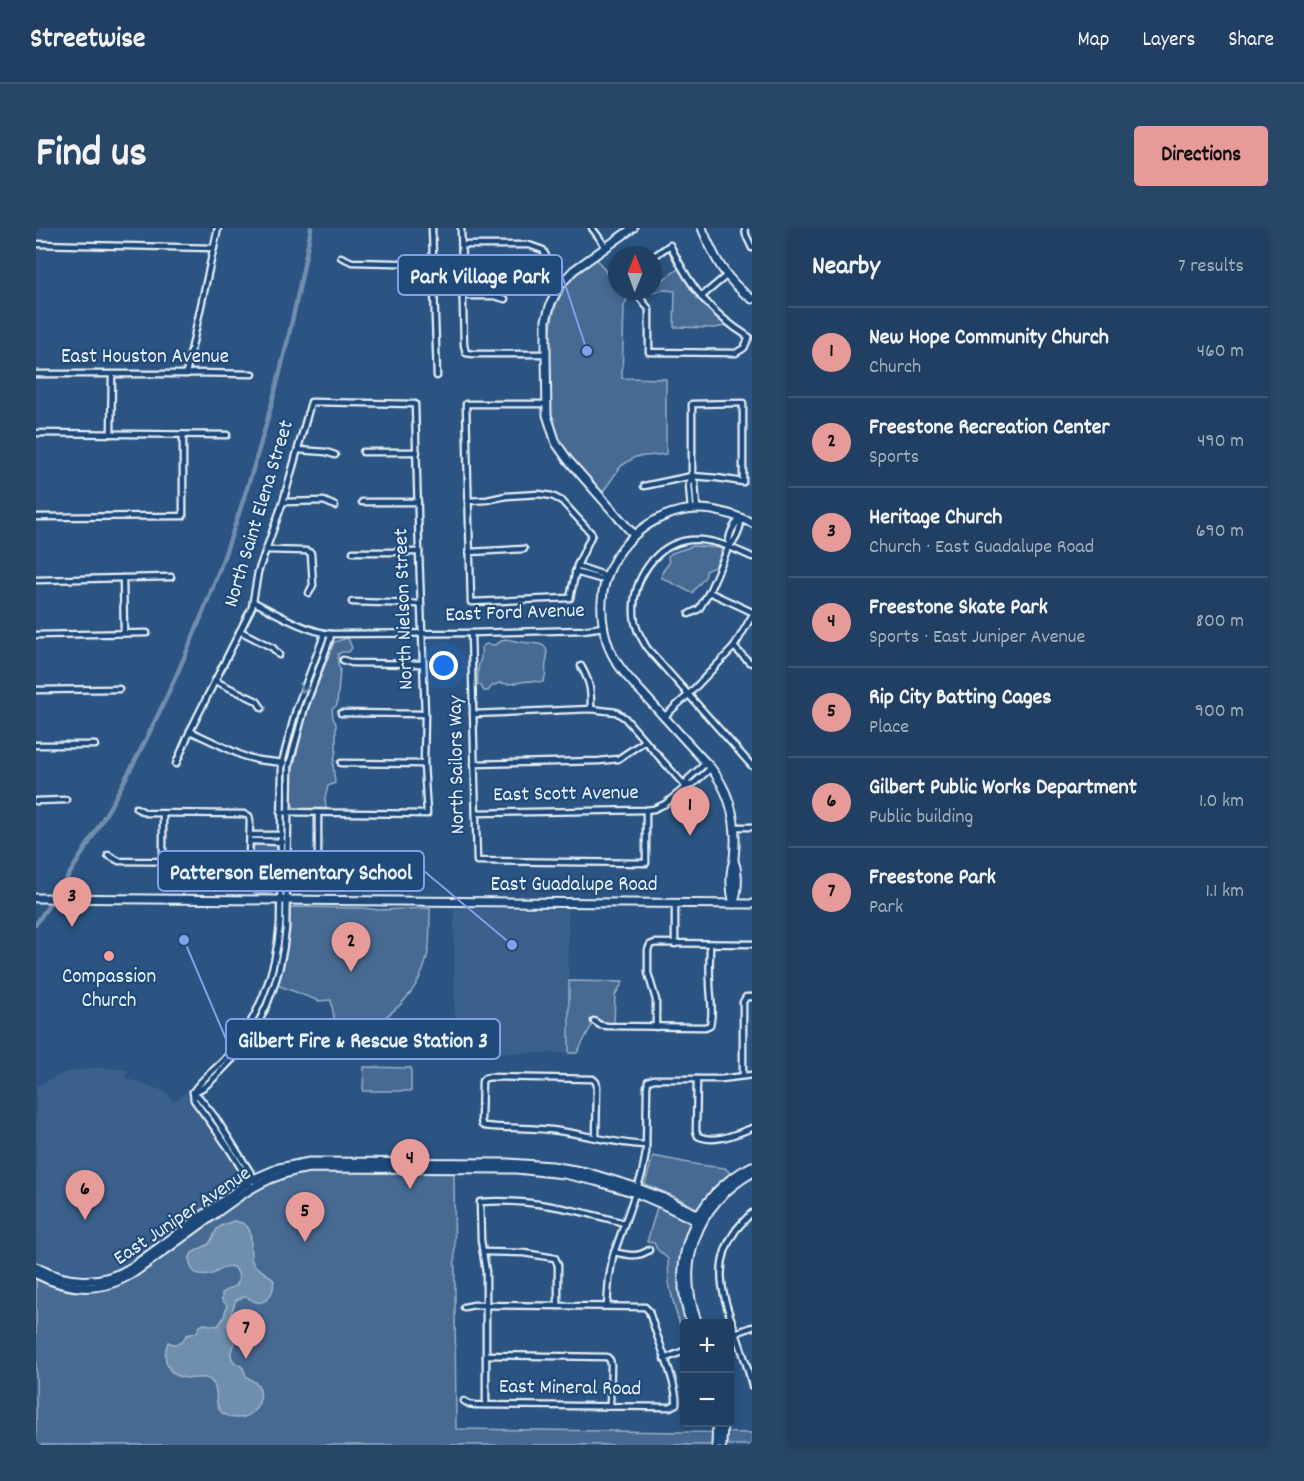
<!DOCTYPE html>
<html lang="en">
<head>
<meta charset="utf-8">
<style>
  :root { --surface:#203f62; --page:#284668; --text:#f1f3f6; --muted:#a2afbe; --line:#3d5877; --accent:#e69b98 }
  body { margin:0; font-family:Dekko,sans-serif; background:var(--page); color:var(--text) }
  .controls { position:absolute; right:18px; bottom:18px; display:grid; overflow:hidden; border-radius:6px; box-shadow:0 3px 9px #0003 }
  .controls button { width:54px; height:54px; display:grid; place-items:center; padding:0; border:0; border-bottom:2px solid var(--line); background:var(--surface); color:var(--text); font:30px sans-serif }
  .compass { position:absolute; left:572px; top:18px; width:54px; height:54px; border-radius:50%; background:var(--surface); box-shadow:0 3px 9px #0003; rotate:1deg }
  .you { position:absolute; left:408px; top:438px; width:21px; height:21px; margin:-15px; border:4px solid #fff; border-radius:50%; background:#1a73e8; box-shadow:0 0 0 9px #1a73e833 }
  .badge { display:grid; place-items:center; width:39px; height:39px; border-radius:50%; background:var(--accent); color:#111; font-size:20px; font-weight:700 }
  .pin { position:absolute; translate:-50% -50px; filter:drop-shadow(0 2px 3px #0008) }
  .pin::after { content:''; position:absolute; top:32px; width:21px; height:18px; background:inherit; clip-path:polygon(0 0,100% 0,50% 100%) }
  .list { margin:0; padding:0; list-style:none }
  h2 { display:flex; justify-content:space-between; align-items:center; height:78px; margin:0; padding:0 24px; font-size:26px }
  h2 small { font-size:20px; font-weight:400; color:var(--muted) }
  .list li { display:grid; grid-template-columns:39px 1fr auto; gap:18px; align-items:center; box-sizing:border-box; height:90px; padding:0 24px; border-top:2px solid var(--line) }
  .list b { display:block; font-size:22px; white-space:nowrap }
  .list p { margin:0; font-size:20px; white-space:nowrap; color:var(--muted) }
  .list em { font-size:20px; font-style:normal; color:var(--muted) }
  .map { position:relative; flex:none; width:716px; height:1217px; overflow:hidden; border-radius:6px }
  header { display:flex; align-items:center; gap:36px; box-sizing:border-box; height:84px; padding:0 30px; background:var(--surface); border-bottom:2px solid var(--line) }
  header strong { font-size:28px }
  nav { display:flex; gap:33px; margin-inline-start:auto; font-size:21px }
  .intro { display:flex; align-items:center; justify-content:space-between; box-sizing:border-box; height:144px; padding:0 36px }
  h1 { margin:0; font-size:42px }
  .button { padding:15px 27px; border-radius:6px; background:var(--accent); color:#111; font-size:21px; font-weight:700 }
  main { display:flex; gap:36px; padding:0 36px }
  aside { flex:1; background:var(--surface); border-radius:6px; box-shadow:0 3px 9px #0003 }
  .map>svg:first-child { display:block }
</style>
</head>
<body>
<header>
<strong>Streetwise</strong>
<nav><a>Map</a><a>Layers</a><a>Share</a></nav>
</header>
<div class="intro"><h1>Find us</h1><a class="button">Directions</a></div>
<main>
<div class="map">
<svg width="716" height="1217" viewBox="0 0 716 1217">
  <rect width="100%" height="100%" fill="#2b5482"/>
  <filter id="ink" filterUnits="userSpaceOnUse"><feTurbulence type="fractalNoise" baseFrequency=".0167" numOctaves="2"/><feDisplacementMap in="SourceGraphic" scale="12" xChannelSelector="R" yChannelSelector="G"/><feConvolveMatrix kernelMatrix="1 2 1 2 8 2 1 2 1" color-interpolation-filters="sRGB"/></filter>
  <g filter="url(#ink)">
    <!-- built -->
    <g fill="#3a608b">
      <path d="M 418,680 L 532,681 L 533,825 L 419,825 Z"/>
      <path d="M 62,839 L 91,842 L 89,850 L 131,864 L 137,874 L 150,865 L 182,908 L 207,951 L 206,955 L 84,1043 L 52,1051 L 22,1047 L 0,1036 L 0,858 L 27,845 Z"/>
    </g>
    <!-- green -->
    <g fill="#476b93" stroke="#98aec6" stroke-width="1.5">
      <path d="M 561,31 L 579,57 L 581,55 L 581,63 L 590,63 L 593,67 L 588,78 L 586,150 L 630,151 L 630,226 L 599,229 L 585,238 L 566,265 C 551,248 532,232 522,211 C 519,203 516,193 514,184 C 512,169 514,153 514,138 C 515,114 512,88 525,66 C 533,50 546,41 561,31 Z"/>
      <path d="M 642,41 L 689,98 L 679,100 L 638,99 L 639,63 L 628,62 L 611,66 L 610,65 L 612,63 L 617,63 L 617,59 Z"/>
      <path d="M 657,318 L 684,320 L 685,322 L 685,326 L 679,339 L 671,342 L 669,349 L 656,365 L 626,350 C 624,344 630,340 633,335 L 632,328 L 636,325 Z"/>
      <path d="M 312,410 L 316,420 L 313,424 L 306,424 L 302,426 L 302,436 L 304,441 L 301,477 L 296,481 L 297,490 L 300,496 L 300,523 L 297,536 L 299,555 L 292,558 L 289,570 L 290,580 L 261,581 L 256,577 L 255,548 L 271,484 L 298,414 Z"/>
      <path d="M 470,411 C 475,412 479,413 484,414 C 500,416 516,412 510,435 C 509,442 511,448 507,454 L 492,453 L 473,456 L 463,455 L 456,458 L 452,463 L 448,463 L 445,458 L 442,457 C 442,452 441,446 442,441 C 443,431 447,433 445,420 L 450,416 L 459,417 L 467,412 Z"/>
      <path d="M 220,615 L 238,615 L 241,619 L 241,659 C 238,669 227,665 218,665 L 219,639 L 214,633 C 218,628 215,620 220,615 Z"/>
      <path d="M 258,679 L 327,680 L 342,682 L 394,680 C 394,692 394,704 393,717 C 389,755 364,786 328,800 C 320,803 310,805 301,807 L 295,772 L 283,773 L 241,757 L 248,731 L 252,684 L 253,681 Z"/>
      <path d="M 533,753 L 587,754 L 579,767 L 578,798 L 558,793 L 541,825 L 533,825 Z"/>
      <path d="M 328,839 L 375,840 L 375,863 L 327,863 Z"/>
      <path d="M 617,928 L 663,937 L 689,940 L 694,945 L 678,960 L 662,980 L 658,979 L 646,972 L 609,956 Z"/>
      <path d="M 273,943 L 418,943 L 420,1201 L 716,1205 L 716,1217 L 0,1217 L 0,1048 L 64,1060 L 209,967 L 244,948 Z"/>
      <path d="M 622,976 L 662,994 L 655,1012 L 653,1082 L 658,1095 L 648,1096 L 648,1109 L 639,1081 L 633,1056 L 632,1031 L 621,1021 L 618,1015 L 611,1014 Z"/>
    </g>
    <!-- water -->
    <path fill="#708ead" stroke="#a0b6cb" stroke-width="1.5" d="M 197,993 C 226,995 209,1021 217,1035 C 221,1042 232,1044 238,1053 C 237,1071 226,1082 210,1068 L 200,1072 L 191,1097 L 202,1105 C 202,1113 194,1118 195,1127 C 197,1137 203,1135 207,1140 C 209,1143 208,1146 211,1149 C 214,1152 219,1153 222,1157 C 227,1165 224,1176 218,1183 C 214,1187 207,1190 201,1190 C 197,1190 192,1189 188,1186 C 175,1178 185,1162 175,1153 C 169,1147 161,1151 153,1150 C 132,1150 125,1131 132,1114 C 140,1118 147,1116 150,1107 L 160,1105 L 164,1098 L 168,1096 L 182,1098 L 188,1089 L 191,1077 L 186,1072 L 186,1065 L 189,1063 L 201,1057 C 205,1047 201,1034 187,1040 C 182,1042 179,1046 173,1047 C 169,1048 166,1047 163,1047 C 154,1042 151,1033 156,1025 L 173,1016 L 181,1001 L 185,998 Z"/>
    <g fill="none" stroke-linecap="round" stroke-linejoin="round">
      <!-- canal -->
      <path stroke="#708ead" stroke-width="4.5" d="M 0,696 C 145,490 230,247 275,0"/>
      <!-- street casing -->
      <g stroke="#e8f1f8" stroke-width="9">
        <g id="street">
          <path d="M 396,0 L 401,148"/>
          <path d="M 425,0 L 428,117 L 430,125 L 437,126 L 510,126"/>
          <path d="M 556,0 L 570,19"/>
          <path d="M 709,0 L 710,7 L 716,20"/>
          <path d="M 0,16 L 178,20"/>
          <path d="M 426,17 L 493,17 L 507,22 L 511,30"/>
          <path d="M 305,29 L 316,34 L 397,36"/>
          <path d="M 617,29 L 634,17 C 655,60 673,84 713,109"/>
          <path d="M 594,63 L 603,69 L 613,81 L 613,124 L 700,125 L 708,120 L 713,109"/>
          <path d="M 426,68 L 458,68 L 469,71"/>
          <path d="M 665,69 L 690,48"/>
          <path d="M 0,146 L 150,146 L 157,145 L 217,146"/>
          <path d="M 150,146 L 182,0"/>
          <path d="M 0,205 L 191,207"/>
          <path d="M 75,206 L 76,147"/>
          <path d="M 262,222 L 290,224 L 299,227"/>
          <path d="M 327,224 L 381,224"/>
          <path d="M 656,248 L 659,255 L 661,281"/>
          <path d="M 608,258 L 656,248 L 681,250 L 707,254 L 707,175 L 656,176 L 656,248 L 653,257 L 655,282"/>
          <path d="M 432,273 L 451,272 L 470,268 L 503,266 L 516,268 L 526,273 L 556,306 L 541,338 L 534,370 L 435,374 L 430,176 L 510,176"/>
          <path d="M 247,274 L 288,273 L 299,278"/>
          <path d="M 326,274 L 382,274"/>
          <path d="M 0,289 L 147,288 L 147,207"/>
          <path d="M 693,318 C 692,308 697,297 705,290"/>
          <path d="M 230,322 L 270,323 L 275,325 L 277,357 L 273,365"/>
          <path d="M 317,324 L 383,324"/>
          <path d="M 433,324 L 488,321"/>
          <path d="M 716,329 C 696,320 677,310 654,312 C 619,316 596,352 598,386 C 598,399 605,409 611,420 L 716,538"/>
          <path d="M 541,338 L 565,346 L 570,351"/>
          <path d="M 539,344 L 564,351 L 570,351"/>
          <path d="M 87,350 L 88,405"/>
          <path d="M 0,352 L 135,349"/>
          <path d="M 673,364 L 716,384"/>
          <path d="M 218,374 C 240,385 271,404 295,406 L 435,405 L 547,402 L 567,399"/>
          <path d="M 316,374 L 384,376"/>
          <path d="M 653,386 L 663,381 L 673,364 L 693,318 C 701,312 705,300 705,290"/>
          <path d="M 204,403 L 237,420 L 243,427"/>
          <path d="M 435,405 L 441,633 L 610,635 L 610,582"/>
          <path d="M 0,407 L 111,405"/>
          <path d="M 698,419 L 713,434 L 716,435"/>
          <path d="M 307,432 L 316,435 L 386,436"/>
          <path d="M 545,438 C 555,456 555,462 555,481"/>
          <path d="M 179,453 L 221,473 L 226,480"/>
          <path d="M 0,462 L 83,461"/>
          <path d="M 305,485 L 389,486"/>
          <path d="M 437,486 L 555,481 L 580,484 L 589,490 L 609,513 L 650,559"/>
          <path d="M 628,489 L 652,467 L 698,419 L 716,388"/>
          <path d="M 154,503 L 207,528 L 222,532 L 248,535"/>
          <path d="M 0,517 L 59,517"/>
          <path d="M 305,535 L 388,536"/>
          <path d="M 140,536 L 154,503 L 216,379 L 222,344 L 247,274 L 275,174 L 379,176 L 383,324 L 389,486 L 388,536 L 391,586 L 244,584"/>
          <path d="M 438,536 L 563,533 L 582,531 L 609,513"/>
          <path d="M 650,559 L 652,551 L 670,535"/>
          <path d="M 0,573 L 30,572"/>
          <path d="M 282,585 L 282,627 L 284,633 L 290,635 L 339,635"/>
          <path d="M 440,585 L 610,582 L 618,581 L 629,576 L 650,559 L 657,556 L 675,540"/>
          <path d="M 699,599 L 716,599"/>
          <path d="M 214,607 L 246,607"/>
          <path d="M 214,613 L 247,614"/>
          <path d="M 72,627 L 83,633 L 208,634 L 212,632 L 213,628 L 214,592 L 213,588 L 208,586 L 110,585 L 100,580"/>
          <path d="M 127,633 L 127,586"/>
          <path d="M 639,716 L 639,676"/>
          <path d="M 558,793 L 564,797 L 571,798 L 669,799 L 674,797 C 678,784 674,768 674,754 C 673,742 674,729 674,716"/>
          <path d="M 620,799 L 620,772 L 612,745 L 612,722 L 614,717 L 619,715 L 716,716"/>
          <path d="M 707,848 L 707,774 L 710,769 L 716,769"/>
          <path d="M 661,851 L 660,903 L 662,908 C 678,916 700,906 716,900"/>
          <path d="M 157,864 C 169,861 177,851 186,842 C 225,805 245,753 250,701 L 253,538 L 269,479 L 294,411 L 295,406"/>
          <path d="M 157,864 L 163,869 L 179,889 L 222,956"/>
          <path d="M 560,910 L 561,858 L 560,854 L 557,851 L 454,849 L 449,850 L 446,853 L 445,892 L 446,897 L 448,898 C 473,901 498,899 523,903 C 552,907 580,916 610,917"/>
          <path d="M 215,960 C 201,928 178,900 158,872 L 157,864 C 165,851 179,842 189,831 C 222,793 240,745 244,696 L 246,535 L 260,482 L 287,410 L 287,405"/>
          <path d="M 716,985 C 710,990 705,996 700,1002 C 675,1037 687,1069 700,1105 C 706,1122 712,1140 716,1158"/>
          <path d="M 447,1024 L 488,1025 L 519,1030 L 522,1037 L 522,1078"/>
          <path d="M 578,1024 C 591,1027 602,1030 613,1022"/>
          <path d="M 571,1078 L 573,1051 L 577,1028 L 606,946 L 610,925 L 611,859 L 612,853 L 618,851 L 685,851 L 716,847"/>
          <path d="M 428,1079 L 438,1077 L 609,1079 L 613,1083 C 618,1103 643,1160 640,1176 L 634,1179 L 439,1177 L 433,1176 L 428,1173"/>
          <path d="M 694,1107 L 716,1099"/>
          <path d="M 450,1127 L 571,1129 L 574,1132 L 575,1137 L 574,1178"/>
          <path d="M 628,1131 L 648,1123"/>
          <path d="M 450,1177 L 450,1044 L 445,1012 L 444,974 C 492,970 541,982 588,995"/>
        </g>
      </g>
      <!-- secondary casing -->
      <g stroke="#e8f1f8" stroke-width="11">
        <g id="secondary">
          <path d="M 597,0 L 538,42 L 524,57 L 515,75 L 510,92 L 510,126 L 511,187 L 520,215 L 532,232 L 598,307"/>
          <path d="M 666,0 C 678,29 689,52 716,71"/>
          <path d="M 698,633 C 703,645 702,662 698,674"/>
          <path d="M 0,670 L 716,676"/>
          <path d="M 698,676 C 695,665 694,650 696,639 C 697,636 698,633 698,630 C 702,597 695,566 675,540 C 653,517 632,493 610,469 C 597,455 582,440 574,422 C 568,407 565,389 566,373 C 569,323 614,281 663,281 C 682,281 699,287 716,295"/>
          <path d="M 0,1039 C 31,1056 65,1058 96,1039 L 215,952 L 243,940 L 273,934 L 472,935 L 516,938 L 550,944 L 596,958 L 628,970 L 668,990"/>
          <path d="M 0,1046 C 33,1063 67,1065 99,1044 C 123,1027 147,1009 171,992 C 206,966 230,946 274,940 L 480,941 L 528,946 L 559,953 L 600,965 L 628,977 L 665,995"/>
          <path d="M 655,1096 C 633,1033 656,968 716,938"/>
          <path d="M 662,1096 C 639,1036 660,977 716,945"/>
          <path d="M 680,1217 L 681,1194"/>
          <path d="M 686,1217 L 687,1194"/>
        </g>
      </g>
      <!-- street -->
      <use href="#street" stroke="#1f4a7a" stroke-width="4.5"/>
      <!-- secondary -->
      <use href="#secondary" stroke="#1f4a7a" stroke-width="7"/>
    </g>
    <!-- one-way arrows -->
    <defs><path id="oneway-chevron" d="M-2-3.5L2.5 0L-2 3.5" fill="none" stroke-width="1.6" stroke-linecap="round" stroke-linejoin="round" transform="scale(1.5)"/></defs>
    <use stroke="#6f8dac" href="#oneway-chevron" transform="translate(268 460) rotate(110)"/>
  </g>
  <!-- markers -->
  <circle fill="#ff9aa2" stroke="#1f4a7a" stroke-width="2" cx="73" cy="728" r="6"/>
  <g text-anchor="middle" dominant-baseline="central" stroke-width="4.5" stroke-linejoin="round" paint-order="stroke">
    <!-- street labels -->
    <g font-size="21" fill="#e8f1f8" stroke="#1f4a7a">
      <text x="109" y="130">East Houston Avenue</text>
      <text transform="translate(224 286) rotate(-73)">North Saint Elena Street</text>
      <text transform="translate(369 381) rotate(-92)">North Nielson Street</text>
      <text transform="translate(479 386) rotate(-2)">East Ford Avenue</text>
      <text transform="translate(422 537) rotate(-91)">North Sailors Way</text>
      <text transform="translate(530 567) rotate(-1)">East Scott Avenue</text>
      <text x="538" y="658">East Guadalupe Road</text>
      <text transform="translate(147 989) rotate(-34)">East Juniper Avenue</text>
      <text transform="translate(534 1161) rotate(1)">East Mineral Road</text>
    </g>
    <!-- poi labels -->
    <g font-size="21" fill="#e8f1f8" stroke="#1f4a7a">
      <text x="73" y="750">Compassion<tspan x="73" dy="24">Church</tspan></text>
    </g>
  </g>
  <!-- callouts -->
  <path fill="none" stroke="#82a0e8" stroke-width="2" d="M551 123L526 47M476 717L388 643M148 712L190 811"/>
  <g fill="#82a0e8" stroke="#1f4a7a" stroke-width="2">
    <circle cx="551" cy="123" r="6"/>
    <circle cx="476" cy="717" r="6"/>
    <circle cx="148" cy="712" r="6"/>
  </g>
  <g fill="#1f4a7a" stroke="#82a0e8" stroke-width="2">
    <rect x="362" y="27" width="164" height="40" rx="6"/>
    <rect x="122" y="623" width="266" height="40" rx="6"/>
    <rect x="190" y="791" width="274" height="40" rx="6"/>
  </g>
  <g font-size="22" text-anchor="middle" font-weight="bold" fill="#e8f1f8">
    <text x="444" y="55">Park Village Park</text>
    <text x="255" y="651">Patterson Elementary School</text>
    <text x="327" y="819">Gilbert Fire &amp; Rescue Station 3</text>
  </g>
</svg>
<div class="controls">
<button>+</button>
<button>−</button>
</div>
<svg class="compass" viewBox="-18 -18 36 36"><path d="M0-13l5 13h-10z" fill="#e53935"/><path d="M0 13l5-13h-10z" fill="#a2afbe"/></svg>
<div class="you"></div>
<div class="pin badge" style="left:654px;top:608px">1</div>
<div class="pin badge" style="left:315px;top:744px">2</div>
<div class="pin badge" style="left:36px;top:699px">3</div>
<div class="pin badge" style="left:374px;top:961px">4</div>
<div class="pin badge" style="left:269px;top:1014px">5</div>
<div class="pin badge" style="left:49px;top:992px">6</div>
<div class="pin badge" style="left:210px;top:1131px">7</div>
</div>
<aside>
<h2>Nearby<small>7 results</small></h2>
<ul class="list">
<li><span class="badge">1</span><div><b>New Hope Community Church</b><p>Church</p></div><em>460 m</em></li>
<li><span class="badge">2</span><div><b>Freestone Recreation Center</b><p>Sports</p></div><em>490 m</em></li>
<li><span class="badge">3</span><div><b>Heritage Church</b><p>Church · East Guadalupe Road</p></div><em>690 m</em></li>
<li><span class="badge">4</span><div><b>Freestone Skate Park</b><p>Sports · East Juniper Avenue</p></div><em>800 m</em></li>
<li><span class="badge">5</span><div><b>Rip City Batting Cages</b><p>Place</p></div><em>900 m</em></li>
<li><span class="badge">6</span><div><b>Gilbert Public Works Department</b><p>Public building</p></div><em>1.0 km</em></li>
<li><span class="badge">7</span><div><b>Freestone Park</b><p>Park</p></div><em>1.1 km</em></li>
</ul>
</aside>
</main>
</body>
</html>
